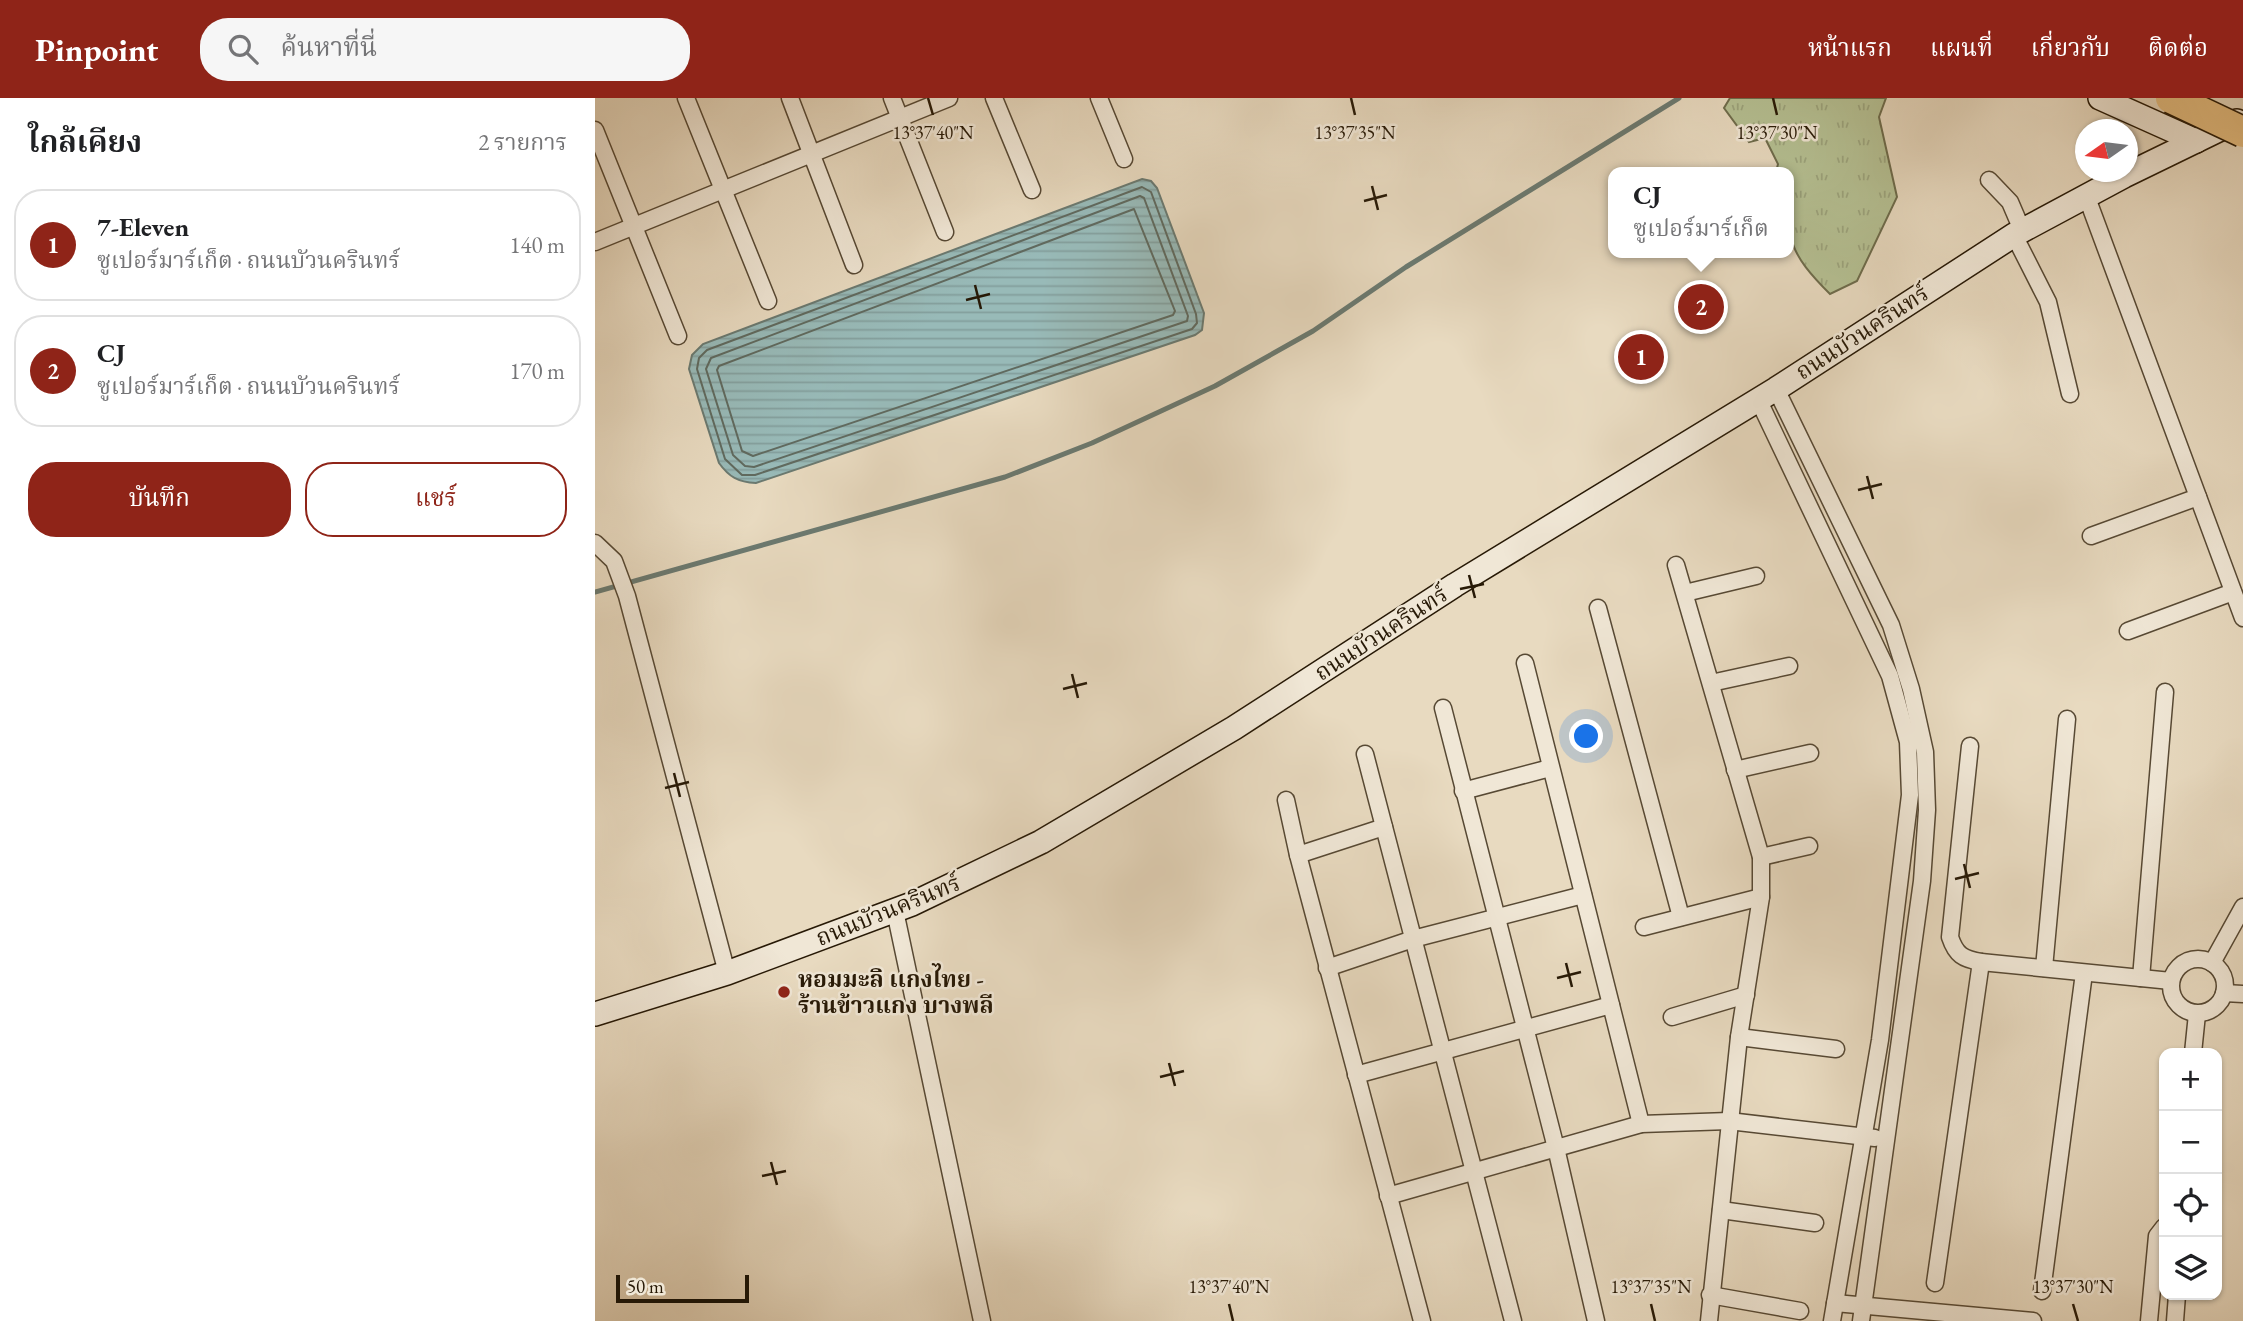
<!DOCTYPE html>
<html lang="th">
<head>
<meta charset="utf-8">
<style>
  :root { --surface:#fff; --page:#f6f6f6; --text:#202124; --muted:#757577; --line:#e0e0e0; --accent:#8f2418 }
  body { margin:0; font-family:"EB Garamond","Noto Serif Thai",serif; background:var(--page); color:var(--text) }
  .controls { position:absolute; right:21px; bottom:21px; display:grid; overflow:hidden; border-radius:14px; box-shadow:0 2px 5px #0004 }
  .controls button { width:63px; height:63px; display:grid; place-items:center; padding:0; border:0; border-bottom:2px solid var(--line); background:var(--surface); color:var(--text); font:35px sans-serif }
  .compass { position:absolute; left:1480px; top:21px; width:63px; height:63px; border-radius:50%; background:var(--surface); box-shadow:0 2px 5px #0004; rotate:256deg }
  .scale { position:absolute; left:21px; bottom:18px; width:133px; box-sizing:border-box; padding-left:7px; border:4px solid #271906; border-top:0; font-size:19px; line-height:24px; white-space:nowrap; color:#271906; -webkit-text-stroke:5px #f0e7d6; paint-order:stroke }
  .you { position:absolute; left:992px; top:639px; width:24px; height:24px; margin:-18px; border:5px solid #fff; border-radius:50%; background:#1a73e8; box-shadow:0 0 0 10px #1a73e833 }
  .badge { display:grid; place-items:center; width:46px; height:46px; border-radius:50%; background:var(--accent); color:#fff; font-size:23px; font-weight:700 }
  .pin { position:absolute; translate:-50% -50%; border:4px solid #fff; box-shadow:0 2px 7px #0006 }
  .popup { position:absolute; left:1013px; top:69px; width:186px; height:91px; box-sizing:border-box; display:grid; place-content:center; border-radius:14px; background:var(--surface); filter:drop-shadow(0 2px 5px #0005); font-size:23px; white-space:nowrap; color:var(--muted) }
  .popup b { font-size:26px; color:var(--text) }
  .popup::after { content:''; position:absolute; left:50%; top:100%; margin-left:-14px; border:14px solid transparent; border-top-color:var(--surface) }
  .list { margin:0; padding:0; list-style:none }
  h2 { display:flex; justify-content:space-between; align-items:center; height:91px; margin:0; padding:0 28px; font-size:30px }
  h2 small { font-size:23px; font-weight:400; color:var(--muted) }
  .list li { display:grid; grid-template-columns:46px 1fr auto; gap:21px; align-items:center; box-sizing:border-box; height:112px; margin:0 14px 14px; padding:0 14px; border:2px solid var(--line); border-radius:28px }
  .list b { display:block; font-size:26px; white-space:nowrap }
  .list p { margin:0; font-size:23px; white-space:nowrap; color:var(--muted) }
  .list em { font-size:23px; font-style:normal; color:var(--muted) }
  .actions { display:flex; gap:14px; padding:21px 28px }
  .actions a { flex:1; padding:16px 0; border:2px solid var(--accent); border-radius:28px; text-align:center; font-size:24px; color:var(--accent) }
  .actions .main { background:var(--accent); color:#fff }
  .icon { flex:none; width:38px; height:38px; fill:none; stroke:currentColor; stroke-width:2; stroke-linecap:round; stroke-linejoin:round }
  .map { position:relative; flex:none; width:1648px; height:1223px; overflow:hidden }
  header { display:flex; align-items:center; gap:42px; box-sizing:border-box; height:98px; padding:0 35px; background:var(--accent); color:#fff }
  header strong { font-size:33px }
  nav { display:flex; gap:38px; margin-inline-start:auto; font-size:24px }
  .search { width:490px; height:63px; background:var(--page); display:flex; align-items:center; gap:18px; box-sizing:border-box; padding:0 24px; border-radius:28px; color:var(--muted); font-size:26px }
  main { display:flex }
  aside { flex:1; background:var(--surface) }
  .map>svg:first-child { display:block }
</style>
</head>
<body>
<header>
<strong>Pinpoint</strong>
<div class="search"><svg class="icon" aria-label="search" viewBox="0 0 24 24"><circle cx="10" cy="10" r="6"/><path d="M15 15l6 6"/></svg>ค้นหาที่นี่</div>
<nav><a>หน้าแรก</a><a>แผนที่</a><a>เกี่ยวกับ</a><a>ติดต่อ</a></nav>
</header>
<main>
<aside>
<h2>ใกล้เคียง<small>2 รายการ</small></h2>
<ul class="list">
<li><span class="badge">1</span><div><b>7-Eleven</b><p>ซูเปอร์มาร์เก็ต · ถนนบัวนครินทร์</p></div><em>140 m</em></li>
<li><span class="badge">2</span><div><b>CJ</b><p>ซูเปอร์มาร์เก็ต · ถนนบัวนครินทร์</p></div><em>170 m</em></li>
</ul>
<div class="actions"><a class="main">บันทึก</a><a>แชร์</a></div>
</aside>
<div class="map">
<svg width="1648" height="1223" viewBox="0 0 1648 1223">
  <defs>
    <pattern id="grass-tufts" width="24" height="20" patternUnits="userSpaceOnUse" patternTransform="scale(1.75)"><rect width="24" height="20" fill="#b5c093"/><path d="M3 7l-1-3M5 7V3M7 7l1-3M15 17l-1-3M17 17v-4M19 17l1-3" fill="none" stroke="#9ca47d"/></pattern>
    <pattern id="water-rules" width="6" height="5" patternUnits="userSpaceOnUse" patternTransform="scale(1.75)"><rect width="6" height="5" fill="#98bab8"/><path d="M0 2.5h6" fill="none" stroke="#839f9d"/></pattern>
  </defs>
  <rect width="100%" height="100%" fill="#e8dac0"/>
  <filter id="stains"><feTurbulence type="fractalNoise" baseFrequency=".00286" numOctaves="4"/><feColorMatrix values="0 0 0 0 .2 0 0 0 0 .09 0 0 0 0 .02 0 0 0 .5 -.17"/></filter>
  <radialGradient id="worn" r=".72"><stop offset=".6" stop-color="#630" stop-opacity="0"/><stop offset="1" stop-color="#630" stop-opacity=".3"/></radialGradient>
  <!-- grass -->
  <path fill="url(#grass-tufts)" stroke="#6e6c4c" stroke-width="2" d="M 1135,0 L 1291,0 L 1284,19 L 1302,99 L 1262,183 L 1235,196 C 1187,148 1194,139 1194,74 L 1181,74 L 1183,66 L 1170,40 L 1154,44 L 1129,10 Z"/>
  <!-- water -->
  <path fill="url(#water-rules)" stroke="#6b7a71" stroke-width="2" d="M 547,81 L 556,83 L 562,90 L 609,215 L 607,232 L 600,237 L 161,385 C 143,384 134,379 124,365 L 94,271 L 97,257 L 108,246 Z"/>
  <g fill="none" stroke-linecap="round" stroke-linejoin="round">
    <!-- shore -->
    <g stroke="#606a5f" stroke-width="2">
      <path d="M 547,89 L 556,94 L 601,216 L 602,225 L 597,231 L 160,377 L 147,377 L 130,361 L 102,271 L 104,260 L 112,252 Z"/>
      <path d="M 545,98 L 549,100 L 593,218 L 592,223 L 159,369 L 150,368 L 138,357 L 111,271 L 116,260 Z"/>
      <path d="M 539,111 L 580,213 L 578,217 L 158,358 L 147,353 L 122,272 L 124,268 Z"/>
    </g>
    <!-- stream -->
    <path stroke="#6b7a71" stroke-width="5" d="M 0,494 L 410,379 L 497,345 L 620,288 L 718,233 L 811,169 L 1084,0"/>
    <!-- street casing -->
    <g stroke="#574934" stroke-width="19">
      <g id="street">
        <path d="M 91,0 L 173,203"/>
        <path d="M 195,0 L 259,167"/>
        <path d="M 297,0 L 350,134"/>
        <path d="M 399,0 L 437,92"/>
        <path d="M 504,0 L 529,61"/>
        <path d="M 0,32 L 83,238"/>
        <path d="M 1394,82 L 1415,104 L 1427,132"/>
        <path d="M 1491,97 L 1648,520"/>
        <path d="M 1419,137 L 1453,204 L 1475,296"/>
        <path d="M 0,144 L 354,0"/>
        <path d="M 1181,291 L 1296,527 L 1316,591 L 1330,654 L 1332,712 L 1327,783 L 1266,1223"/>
        <path d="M 1163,301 L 1295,578 L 1313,644 L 1315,697 L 1285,942 L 1237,1223"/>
        <path d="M 1496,438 L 1603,399"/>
        <path d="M 0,445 L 19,463 L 32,498 L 132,875"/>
        <path d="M 1081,467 L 1166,759 L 1166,799 L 1144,939 L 1114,1223"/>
        <path d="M 1090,495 L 1161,478"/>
        <path d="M 1003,510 L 1086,819"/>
        <path d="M 1533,533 L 1638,494"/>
        <path d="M 930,565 L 1046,1026"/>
        <path d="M 1116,585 L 1194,568"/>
        <path d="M 848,610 L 961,1050 L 1001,1223"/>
        <path d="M 1375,648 L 1355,839 C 1361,857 1368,861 1386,864 L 1576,883"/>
        <path d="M 770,656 L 918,1223"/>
        <path d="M 1140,672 L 1215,655"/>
        <path d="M 868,693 L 955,670"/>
        <path d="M 691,702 L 703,757 L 827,1223"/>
        <path d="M 703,757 L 789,729"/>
        <path d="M 1166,759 L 1214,748"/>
        <path d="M 300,813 L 387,1223"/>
        <path d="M 1049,829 L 1166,799"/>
        <circle cx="1603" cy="888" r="27"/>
        <path d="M 1617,865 L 1648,809"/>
        <path d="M 732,870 L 818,841 L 988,797"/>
        <path d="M 1449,870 L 1472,621"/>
        <path d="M 1546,880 L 1570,594"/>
        <path d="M 1629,895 L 1648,896"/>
        <path d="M 1077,919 L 1151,897"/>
        <path d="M 1144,939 L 1241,951"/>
        <path d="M 1598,955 L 1602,916"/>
        <path d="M 761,977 L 1016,907"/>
        <path d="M 793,1098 L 1046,1026 L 1134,1023 L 1280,1040"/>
        <path d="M 1126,1112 L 1220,1125"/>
        <path d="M 1340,1185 L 1386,864"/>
        <path d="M 1447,1193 L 1489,875"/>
        <path d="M 1115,1197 L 1205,1213"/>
        <path d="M 1240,1205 L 1438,1223"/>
        <path d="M 1554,1223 L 1562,1138 L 1569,1129"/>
        <path d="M 1580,1223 L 1582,1197"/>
      </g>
    </g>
    <!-- secondary casing -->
    <g stroke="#271906" stroke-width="26">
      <g id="secondary">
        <path d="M 1505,0 L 1601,43"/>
        <path d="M 0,916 L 132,875 L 317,806 L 446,744 L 639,630 L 860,487 L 1181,291 L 1419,137 L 1529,78 L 1642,23"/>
      </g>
    </g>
    <!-- street -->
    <use href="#street" stroke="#f0e7d6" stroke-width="16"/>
    <!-- secondary -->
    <use href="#secondary" stroke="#f0e7d6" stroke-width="23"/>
    <!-- highway-bridge casing -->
    <g stroke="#271906" stroke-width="33" stroke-linecap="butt">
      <path id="highway-bridge" d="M 1576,0 L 1648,34"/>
    </g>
    <!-- highway-bridge -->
    <use href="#highway-bridge" stroke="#e4bd80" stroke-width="30"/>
  </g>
  <!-- ticks -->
  <path fill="none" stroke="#271906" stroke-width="2.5" d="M 333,0 L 338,17M 756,0 L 760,17M 1178,0 L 1182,17M 777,88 L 783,112M 769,103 L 792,97M 380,187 L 386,211M 371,202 L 395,196M 1272,378 L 1278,401M 1263,392 L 1287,386M 874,477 L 880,500M 865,491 L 889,486M 477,576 L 483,600M 468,591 L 492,585M 79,675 L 85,699M 70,690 L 94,684M 1369,766 L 1375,790M 1360,781 L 1384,775M 971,865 L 977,889M 962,880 L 986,874M 574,965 L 580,988M 565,979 L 589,973M 176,1064 L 182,1087M 167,1078 L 191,1073M 634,1206 L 638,1223M 1056,1206 L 1060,1223M 1478,1206 L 1483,1223"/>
  <!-- markers -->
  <circle fill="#8f2418" stroke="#f0e7d6" stroke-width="2.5" cx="189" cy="894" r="7"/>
  <g text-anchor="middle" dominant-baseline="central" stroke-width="5" stroke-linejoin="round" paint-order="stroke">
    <!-- street labels -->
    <g font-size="23" fill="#271906" stroke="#f0e7d6">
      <text transform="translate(1267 234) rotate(-33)">ถนนบัวนครินทร์</text>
      <text transform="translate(786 535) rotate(-33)">ถนนบัวนครินทร์</text>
      <text transform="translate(293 812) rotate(-22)">ถนนบัวนครินทร์</text>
    </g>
    <!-- poi labels -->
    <g font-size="23" font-weight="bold" fill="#271906" stroke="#f0e7d6" text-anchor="start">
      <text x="203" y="881">หอมมะลิ เเกงไทย -<tspan x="203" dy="26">ร้านข้าวแกง บางพลี</tspan></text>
    </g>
  </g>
  <g font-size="18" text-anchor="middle" fill="#271906" stroke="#f0e7d6" stroke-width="5" stroke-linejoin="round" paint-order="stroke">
    <text x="338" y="41">13°37'40"N</text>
    <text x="760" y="41">13°37'35"N</text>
    <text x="1182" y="41">13°37'30"N</text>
    <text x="634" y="1195">13°37'40"N</text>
    <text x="1056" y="1195">13°37'35"N</text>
    <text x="1478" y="1195">13°37'30"N</text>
  </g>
  <rect width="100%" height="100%" filter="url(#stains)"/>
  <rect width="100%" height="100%" fill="url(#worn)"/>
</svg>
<div class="controls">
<button>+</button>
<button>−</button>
<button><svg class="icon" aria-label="locate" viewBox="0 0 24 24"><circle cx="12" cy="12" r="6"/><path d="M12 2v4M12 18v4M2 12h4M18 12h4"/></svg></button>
<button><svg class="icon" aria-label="layers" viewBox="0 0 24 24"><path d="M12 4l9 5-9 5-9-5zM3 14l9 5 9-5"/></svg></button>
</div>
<svg class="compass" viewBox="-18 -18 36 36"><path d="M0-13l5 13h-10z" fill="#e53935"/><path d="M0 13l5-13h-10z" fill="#757577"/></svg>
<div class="scale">50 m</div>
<div class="you"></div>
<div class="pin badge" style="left:1046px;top:259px">1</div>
<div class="pin badge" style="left:1106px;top:209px">2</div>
<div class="popup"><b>CJ</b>ซูเปอร์มาร์เก็ต</div>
</div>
</main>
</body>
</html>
